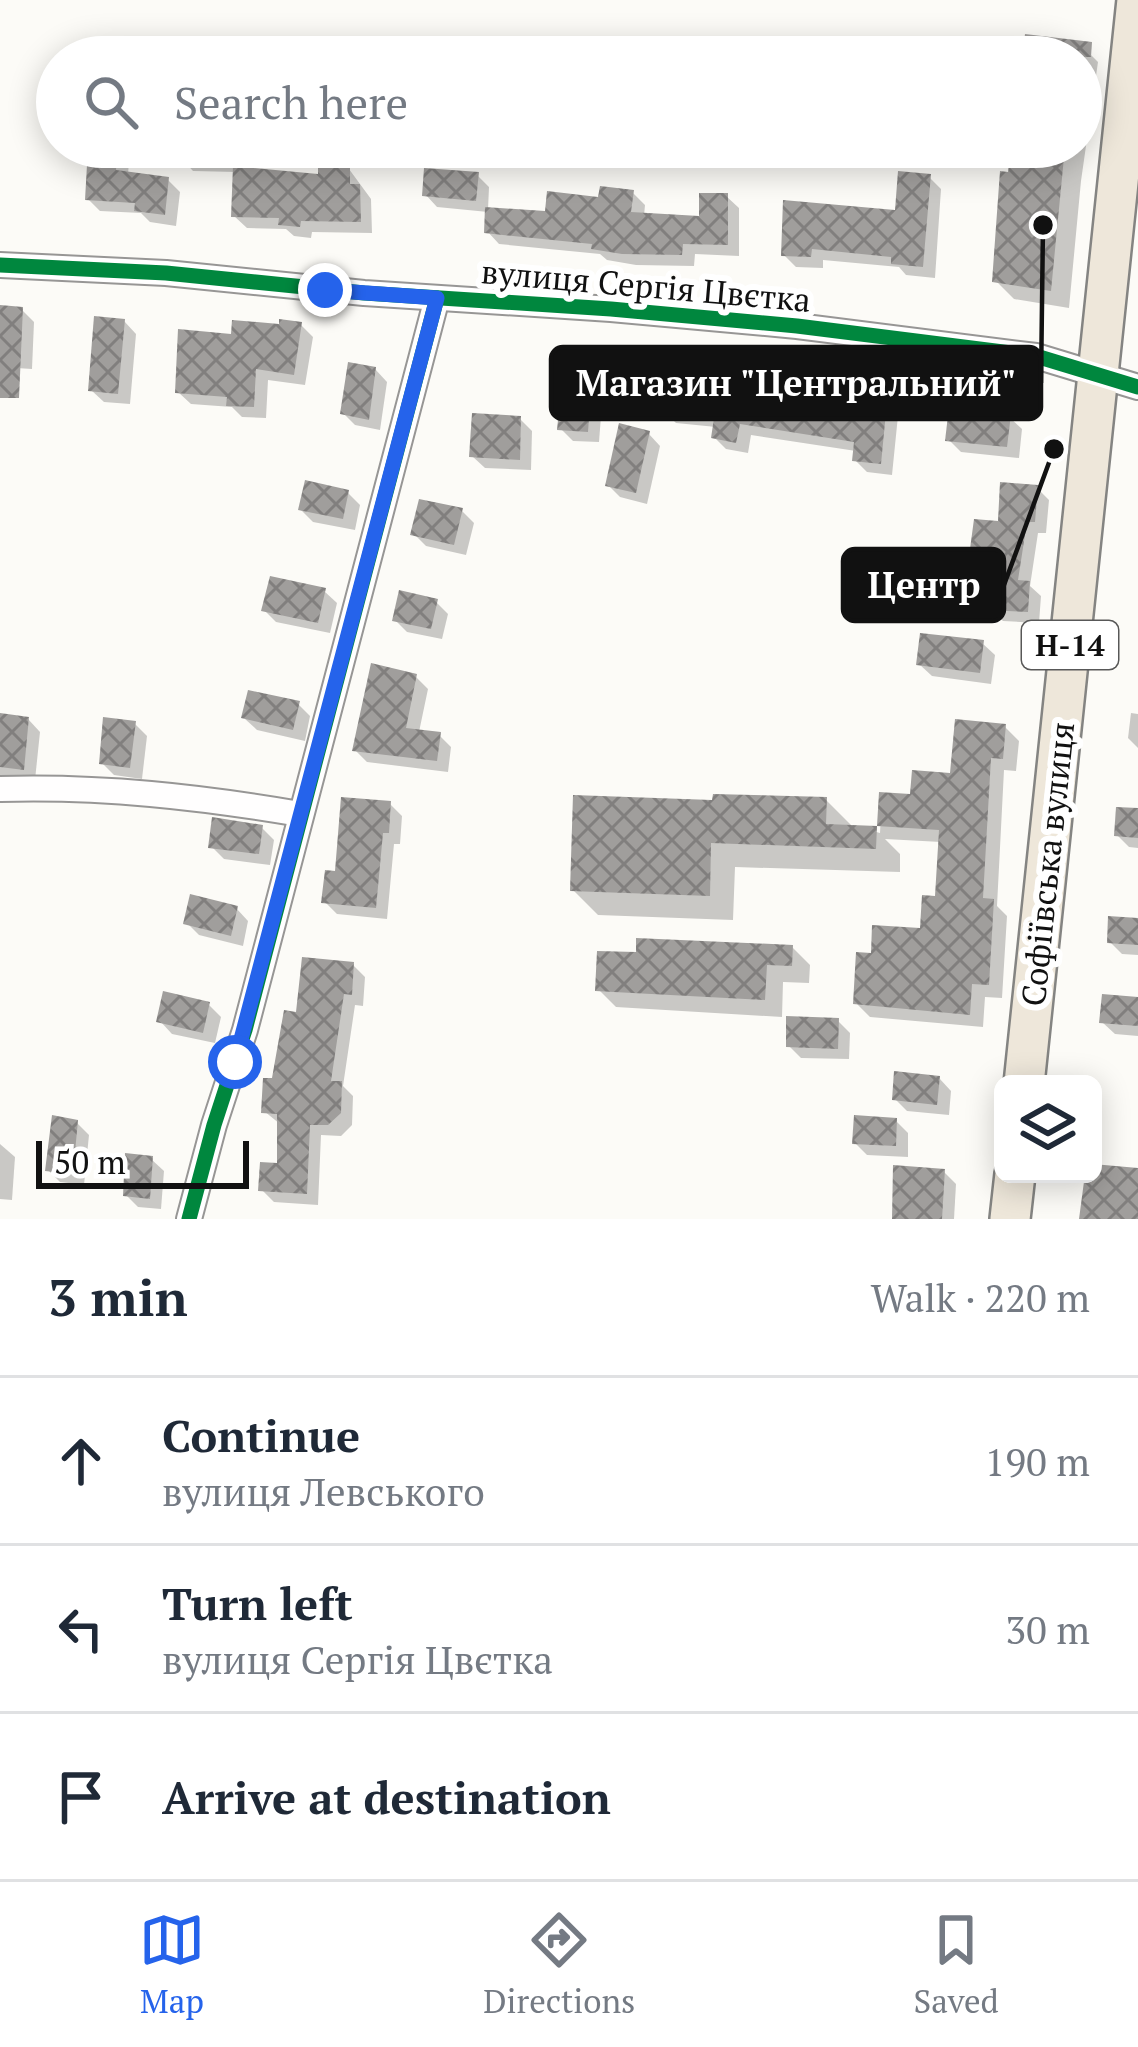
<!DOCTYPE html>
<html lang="en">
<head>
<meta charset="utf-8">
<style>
  :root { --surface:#fff; --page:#f2f2f3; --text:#1f2937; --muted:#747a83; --line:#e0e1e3; --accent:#2563eb }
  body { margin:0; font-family:"PT Serif",serif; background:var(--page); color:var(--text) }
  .controls { position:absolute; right:36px; bottom:36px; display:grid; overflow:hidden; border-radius:18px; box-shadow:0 6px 30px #0003 }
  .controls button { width:108px; height:108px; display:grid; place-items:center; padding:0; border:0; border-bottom:3px solid var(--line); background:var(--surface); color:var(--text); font:60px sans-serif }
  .scale { position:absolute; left:36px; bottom:30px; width:213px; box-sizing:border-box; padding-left:12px; border:6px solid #111; border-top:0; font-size:33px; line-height:42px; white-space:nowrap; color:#111; -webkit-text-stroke:9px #fff; paint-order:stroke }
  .stop { position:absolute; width:36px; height:36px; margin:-27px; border:9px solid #2563eb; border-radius:50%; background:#fff }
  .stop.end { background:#2563eb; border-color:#fff; box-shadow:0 3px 12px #0008 }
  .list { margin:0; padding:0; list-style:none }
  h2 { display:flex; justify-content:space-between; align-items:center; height:156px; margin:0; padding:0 48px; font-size:51px }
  h2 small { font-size:39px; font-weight:400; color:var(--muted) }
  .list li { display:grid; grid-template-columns:78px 1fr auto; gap:36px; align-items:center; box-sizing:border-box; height:168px; padding:0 48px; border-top:3px solid var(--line) }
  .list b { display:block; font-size:45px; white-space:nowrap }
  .list p { margin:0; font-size:39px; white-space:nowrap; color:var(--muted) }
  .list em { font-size:39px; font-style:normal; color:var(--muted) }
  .icon { flex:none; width:66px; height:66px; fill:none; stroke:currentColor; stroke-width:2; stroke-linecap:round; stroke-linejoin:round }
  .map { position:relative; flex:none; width:1138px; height:1219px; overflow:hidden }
  .search { position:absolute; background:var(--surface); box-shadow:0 6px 30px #0003; left:36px; right:36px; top:36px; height:132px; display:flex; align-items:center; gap:30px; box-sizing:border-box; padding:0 42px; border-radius:66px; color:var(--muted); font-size:45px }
  .sheet { height:660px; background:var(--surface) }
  nav { display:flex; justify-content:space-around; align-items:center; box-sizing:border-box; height:168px; border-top:3px solid var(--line); background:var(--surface); font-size:33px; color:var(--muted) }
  nav a { display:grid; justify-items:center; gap:6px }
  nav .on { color:var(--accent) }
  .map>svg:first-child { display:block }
</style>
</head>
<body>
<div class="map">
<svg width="1138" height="1219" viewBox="0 0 1138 1219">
  <defs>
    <pattern id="building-cross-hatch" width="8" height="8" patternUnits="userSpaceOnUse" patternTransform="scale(3)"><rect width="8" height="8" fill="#a09e9c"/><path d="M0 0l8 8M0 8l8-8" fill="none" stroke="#817f7e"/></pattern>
  </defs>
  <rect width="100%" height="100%" fill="#fcfbf7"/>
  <!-- shadow -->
  <g fill="#0003">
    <path d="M 1079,43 L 1098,62 L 1081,181 L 1069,308 L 1014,299 L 995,280 L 1014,147 L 1081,147 L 1081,57 L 1025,57 Z"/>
    <path d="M 91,147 L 130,147 L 128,175 L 168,180 L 180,192 L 176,226 L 150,222 L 141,213 L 100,211 L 88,199 Z"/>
    <path d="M 182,147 L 243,147 L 242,170 L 321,177 L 349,169 L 371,199 L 372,233 L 312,232 L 311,238 L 294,236 L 286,229 L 247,228 L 234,216 L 236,172 L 193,171 L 181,158 Z"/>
    <path d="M 477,175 L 489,187 L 488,210 L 547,214 L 633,193 L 645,205 L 644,216 L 702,220 L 726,196 L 739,208 L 739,256 L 695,254 L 694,266 L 636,265 L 607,260 L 600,254 L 499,244 L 487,231 L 488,212 L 437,207 L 425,194 Z"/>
    <path d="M 929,177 L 941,189 L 935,278 L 906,275 L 899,267 L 823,260 L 823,268 L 796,267 L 784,255 L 898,214 Z"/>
    <path d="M 0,308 L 22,310 L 34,322 L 32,369 L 0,367 Z"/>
    <path d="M 124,321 L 136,334 L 130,404 L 104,402 L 91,390 Z"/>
    <path d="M 301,325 L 313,337 L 305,385 L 268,380 L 266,418 L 242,417 L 232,407 L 191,404 L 178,392 L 234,338 Z"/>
    <path d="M 593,352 L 605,365 L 599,442 L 573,441 L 561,429 Z"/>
    <path d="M 701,366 L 713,378 L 711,395 L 782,407 L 888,384 L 900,396 L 892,475 L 867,472 L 855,460 L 856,451 L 751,435 L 748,453 L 726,449 L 714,437 L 716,427 L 676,423 L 664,411 Z"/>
    <path d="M 375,369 L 387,382 L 380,430 L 355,425 L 343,413 Z"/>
    <path d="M 1009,417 L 1022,429 L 1019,458 L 961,452 L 949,440 Z"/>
    <path d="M 520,419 L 532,431 L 531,470 L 485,468 L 472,456 Z"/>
    <path d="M 648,433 L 660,446 L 647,504 L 620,497 L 608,485 Z"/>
    <path d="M 1037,488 L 1049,500 L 1046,533 L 1038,533 L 1030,586 L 1041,596 L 1039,623 L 1003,621 L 990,609 L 994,562 L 986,561 L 973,548 Z"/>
    <path d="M 347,492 L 360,505 L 355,530 L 313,522 L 301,510 Z"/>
    <path d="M 461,510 L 474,523 L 466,555 L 426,546 L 414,534 Z"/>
    <path d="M 324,591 L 337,603 L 330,633 L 276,622 L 264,610 Z"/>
    <path d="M 436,602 L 448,614 L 442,639 L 407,632 L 395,620 Z"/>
    <path d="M 982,643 L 995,655 L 991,684 L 932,676 L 919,664 Z"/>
    <path d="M 416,677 L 428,689 L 419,732 L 439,735 L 451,747 L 448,772 L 367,762 L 355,750 Z"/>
    <path d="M 298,704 L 310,716 L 305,741 L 257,730 L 244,718 Z"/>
    <path d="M 1131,713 L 1138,714 L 1138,748 L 1128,738 Z"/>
    <path d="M 0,716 L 28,719 L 40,732 L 35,780 L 0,776 Z"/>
    <path d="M 135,724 L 147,736 L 142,779 L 114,775 L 102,763 Z"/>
    <path d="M 1005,727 L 1019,741 L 1016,771 L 1004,770 L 997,906 L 1007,916 L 1002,998 L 985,997 L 983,1027 L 870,1017 L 856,1003 L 874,956 L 923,931 L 938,899 L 941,842 L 885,839 L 900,854 L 900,872 L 735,867 L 733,920 L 598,915 L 573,890 L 715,803 L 826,800 L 851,825 L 880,833 L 882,795 L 913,797 L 953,776 Z"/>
    <path d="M 390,804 L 402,816 L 400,844 L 394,844 L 387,919 L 337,914 L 325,902 L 338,875 Z"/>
    <path d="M 1138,812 L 1138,848 L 1129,847 L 1117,835 Z"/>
    <path d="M 261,827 L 274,840 L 270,865 L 224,859 L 212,847 Z"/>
    <path d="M 236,908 L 248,921 L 243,946 L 199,935 L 187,923 Z"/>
    <path d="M 1138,921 L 1138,955 L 1122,954 L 1110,942 Z"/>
    <path d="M 792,947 L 810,965 L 809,983 L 783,982 L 782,1017 L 616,1007 L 598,989 Z"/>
    <path d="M 353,965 L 365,977 L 363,1006 L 355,1005 L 343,1086 L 353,1096 L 352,1125 L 341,1136 L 321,1135 L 318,1205 L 274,1202 L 261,1189 L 280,1166 L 280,1124 L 264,1111 L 274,1081 L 299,1015 Z"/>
    <path d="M 1138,1000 L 1138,1036 L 1115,1034 L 1102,1022 Z"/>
    <path d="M 209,1005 L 221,1017 L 215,1043 L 172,1034 L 160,1021 Z"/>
    <path d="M 838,1021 L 850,1033 L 849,1059 L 801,1058 L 789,1046 Z"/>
    <path d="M 939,1078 L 951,1091 L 949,1115 L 907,1111 L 895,1099 Z"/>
    <path d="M 896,1121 L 908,1133 L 908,1157 L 867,1155 L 855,1143 Z"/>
    <path d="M 77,1123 L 89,1135 L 84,1185 L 60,1182 L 48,1170 Z"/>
    <path d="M 0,1144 L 15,1157 L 12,1200 L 0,1199 Z"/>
    <path d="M 151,1159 L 164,1171 L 161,1209 L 138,1207 L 126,1195 Z"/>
    <path d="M 895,1168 L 944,1172 L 956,1184 L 954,1219 L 895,1219 Z"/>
  </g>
  <!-- building -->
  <g fill="url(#building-cross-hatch)">
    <path d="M 1025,34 L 1092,42 L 1091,57 L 1022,57 Z"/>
    <path d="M 88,147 L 118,147 L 116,170 L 169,177 L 165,215 L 134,211 L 135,203 L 85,200 Z"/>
    <path d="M 1011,147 L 1065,147 L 1051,291 L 992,282 L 1000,171 L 1008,172 Z"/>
    <path d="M 318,165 L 350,166 L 350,184 L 360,184 L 361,222 L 301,221 L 300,227 L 278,225 L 279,218 L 231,217 L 233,166 L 318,174 Z"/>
    <path d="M 424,168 L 479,172 L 476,201 L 422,196 Z"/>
    <path d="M 898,171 L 931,174 L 923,267 L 891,264 L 891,257 L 812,249 L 811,257 L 781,256 L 783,200 L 895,210 Z"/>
    <path d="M 600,186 L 634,190 L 631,212 L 699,216 L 699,193 L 728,193 L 728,245 L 683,244 L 682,255 L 622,254 L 591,249 L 592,244 L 484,233 L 485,207 L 545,211 L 547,191 L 598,197 Z"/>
    <path d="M 0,305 L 23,307 L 19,398 L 0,398 Z"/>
    <path d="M 94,316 L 125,319 L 118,394 L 88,391 Z"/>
    <path d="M 279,319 L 302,322 L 294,375 L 256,369 L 254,407 L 226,406 L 227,397 L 175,393 L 178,329 L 231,334 L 232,320 L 279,324 Z"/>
    <path d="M 565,348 L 594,349 L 588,432 L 557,430 Z"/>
    <path d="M 669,358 L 703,363 L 698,390 L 780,403 L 784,370 L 860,383 L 861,378 L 889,381 L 881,464 L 852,461 L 854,442 L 740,424 L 736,443 L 711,438 L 714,418 L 661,412 Z"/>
    <path d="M 348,362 L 376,367 L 369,420 L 340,414 Z"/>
    <path d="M 949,407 L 1011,414 L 1007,447 L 945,441 Z"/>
    <path d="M 472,413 L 521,416 L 520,460 L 469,457 Z"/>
    <path d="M 619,423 L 650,431 L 636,493 L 605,486 Z"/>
    <path d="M 305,480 L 349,490 L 343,519 L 298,510 Z"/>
    <path d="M 1000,482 L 1038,485 L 1035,522 L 1027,522 L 1018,580 L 1030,581 L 1028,612 L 987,610 L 991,552 L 970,549 L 974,519 L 998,521 Z"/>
    <path d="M 419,499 L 463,508 L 454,545 L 410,535 Z"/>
    <path d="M 270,576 L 326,588 L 318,623 L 261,611 Z"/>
    <path d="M 399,590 L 438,599 L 431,629 L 392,621 Z"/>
    <path d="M 920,633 L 984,640 L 980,673 L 916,665 Z"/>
    <path d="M 371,663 L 417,674 L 406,728 L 441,732 L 437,761 L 352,751 Z"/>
    <path d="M 248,690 L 300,701 L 293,730 L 241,718 Z"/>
    <path d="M 0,713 L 29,717 L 24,770 L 0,767 Z"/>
    <path d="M 103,717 L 136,721 L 130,768 L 99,764 Z"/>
    <path d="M 955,719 L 1006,724 L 1003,759 L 991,758 L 983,898 L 994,899 L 989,985 L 972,984 L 970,1015 L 853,1004 L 856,952 L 871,953 L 872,925 L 920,928 L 922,895 L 935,896 L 939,830 L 877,826 L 879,792 L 910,794 L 912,770 L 950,773 Z"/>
    <path d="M 713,794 L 827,797 L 826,824 L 877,826 L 876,849 L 711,843 L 710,896 L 570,891 L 573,795 L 712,800 Z"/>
    <path d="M 341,797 L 391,801 L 389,833 L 383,833 L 376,908 L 321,903 L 325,870 L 335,871 Z"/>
    <path d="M 1116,807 L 1138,808 L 1138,838 L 1114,836 Z"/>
    <path d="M 212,817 L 263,825 L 259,854 L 208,848 Z"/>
    <path d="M 190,894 L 238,906 L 231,936 L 183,924 Z"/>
    <path d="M 1108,916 L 1138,918 L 1138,945 L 1107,943 Z"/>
    <path d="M 636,938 L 793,945 L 792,966 L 767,965 L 765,1000 L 595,991 L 597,951 L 636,952 Z"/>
    <path d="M 302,957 L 354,962 L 352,995 L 344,994 L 331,1081 L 342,1081 L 341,1113 L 328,1125 L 310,1125 L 307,1194 L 258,1191 L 260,1162 L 277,1163 L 277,1114 L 261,1113 L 263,1078 L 272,1078 L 284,1010 L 296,1012 Z"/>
    <path d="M 163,991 L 210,1002 L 203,1033 L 156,1022 Z"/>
    <path d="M 1102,994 L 1138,997 L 1138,1026 L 1099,1023 Z"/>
    <path d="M 786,1016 L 839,1018 L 838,1049 L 786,1047 Z"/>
    <path d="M 894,1071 L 940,1076 L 937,1105 L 892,1100 Z"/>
    <path d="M 52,1115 L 78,1120 L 73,1174 L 45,1171 Z"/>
    <path d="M 854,1115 L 897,1118 L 896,1146 L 852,1144 Z"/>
    <path d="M 125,1153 L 153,1156 L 150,1199 L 123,1196 Z"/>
    <path d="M 1093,1164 L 1138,1168 L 1138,1219 L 1079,1219 L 1085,1174 L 1093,1174 Z"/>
    <path d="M 893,1165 L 945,1169 L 942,1219 L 892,1219 Z"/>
  </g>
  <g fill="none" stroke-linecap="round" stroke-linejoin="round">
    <!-- street casing -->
    <g stroke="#979695" stroke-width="28">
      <g id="street">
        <path d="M 0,265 L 166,273 L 364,293 L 611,309 L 797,326 L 1036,356 L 1138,387"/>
        <path d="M 0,789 C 102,786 200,797 300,814"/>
        <path d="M 189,1219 L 214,1125 L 245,1030 L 437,298"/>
      </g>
    </g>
    <!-- primary casing -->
    <g stroke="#848482" stroke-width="44">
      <g id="primary">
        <path d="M 1024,1084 L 1137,0"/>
        <path d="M 1010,1219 L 1015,1174"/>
      </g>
    </g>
    <!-- street -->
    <use href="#street" stroke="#fffefe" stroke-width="24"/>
    <!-- primary -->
    <use href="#primary" stroke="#eee7da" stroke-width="39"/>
    <!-- cycleway casing -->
    <g stroke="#fff" stroke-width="22">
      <g id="cycleway">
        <path d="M 0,265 L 166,273 L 364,293 L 611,309 L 797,326 L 1036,356 L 1138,387"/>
        <path d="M 189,1219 L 214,1125 L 245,1030 L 437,298"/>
      </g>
    </g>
    <!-- cycleway -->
    <use href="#cycleway" stroke="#00873e" stroke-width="15"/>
  </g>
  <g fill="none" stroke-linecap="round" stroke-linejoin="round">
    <!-- route -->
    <path stroke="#2563eb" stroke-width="15" d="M 235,1062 L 437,298 L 325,290"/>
  </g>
  <g text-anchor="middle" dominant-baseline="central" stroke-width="12" stroke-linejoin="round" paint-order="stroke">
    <!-- shield labels -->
    <rect fill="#fff" stroke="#585858" stroke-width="3" x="1022" y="621" width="96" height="48" rx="9"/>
    <g font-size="30" font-weight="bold" fill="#111">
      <text x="1070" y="645">Н-14</text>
    </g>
    <!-- street labels -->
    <g font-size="33" fill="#111" stroke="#fff">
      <text transform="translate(646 285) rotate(5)">вулиця Сергія Цвєтка</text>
      <text transform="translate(1047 864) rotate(-84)">Софіївська вулиця</text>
    </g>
  </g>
  <!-- callouts -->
  <path fill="none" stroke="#111" stroke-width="4.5" d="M1043 225L1041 383M1054 449L1004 585"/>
  <g fill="#111" stroke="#fff" stroke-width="4.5">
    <circle cx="1043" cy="225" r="12"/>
    <circle cx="1054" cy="449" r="12"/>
  </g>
  <g fill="#111" stroke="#111" stroke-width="4.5">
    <rect x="551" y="347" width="490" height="72" rx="12"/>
    <rect x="843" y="549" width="161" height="72" rx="12"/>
  </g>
  <g font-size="36" text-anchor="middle" font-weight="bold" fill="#fff">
    <text x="796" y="396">Магазин "Центральний"</text>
    <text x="924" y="598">Центр</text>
  </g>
</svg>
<div class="controls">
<button><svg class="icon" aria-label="layers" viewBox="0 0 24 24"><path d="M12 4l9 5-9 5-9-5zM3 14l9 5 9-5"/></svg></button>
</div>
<div class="scale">50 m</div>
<div class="stop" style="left:235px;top:1062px"></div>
<div class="stop end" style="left:325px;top:290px"></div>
<div class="search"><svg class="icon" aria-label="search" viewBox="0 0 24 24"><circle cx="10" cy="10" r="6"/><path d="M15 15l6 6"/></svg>Search here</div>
</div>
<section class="sheet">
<h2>3 min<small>Walk · 220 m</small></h2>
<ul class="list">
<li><svg class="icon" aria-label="ahead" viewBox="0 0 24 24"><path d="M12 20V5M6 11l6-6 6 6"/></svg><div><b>Continue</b><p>вулиця Левського</p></div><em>190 m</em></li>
<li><svg class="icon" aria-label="left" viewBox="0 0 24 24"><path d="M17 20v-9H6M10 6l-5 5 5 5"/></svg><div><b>Turn left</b><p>вулиця Сергія Цвєтка</p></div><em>30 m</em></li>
<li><svg class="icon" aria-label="arrive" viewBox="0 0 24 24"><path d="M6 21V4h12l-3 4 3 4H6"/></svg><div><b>Arrive at destination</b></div></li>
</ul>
</section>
<nav>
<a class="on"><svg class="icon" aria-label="map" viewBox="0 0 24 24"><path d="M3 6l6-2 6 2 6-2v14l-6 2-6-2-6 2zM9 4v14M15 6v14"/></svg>Map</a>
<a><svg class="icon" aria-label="directions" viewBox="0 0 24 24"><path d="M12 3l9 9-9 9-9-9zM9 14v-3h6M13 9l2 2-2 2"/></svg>Directions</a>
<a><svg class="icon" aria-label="saved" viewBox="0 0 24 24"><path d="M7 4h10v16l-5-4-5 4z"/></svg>Saved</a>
</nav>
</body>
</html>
